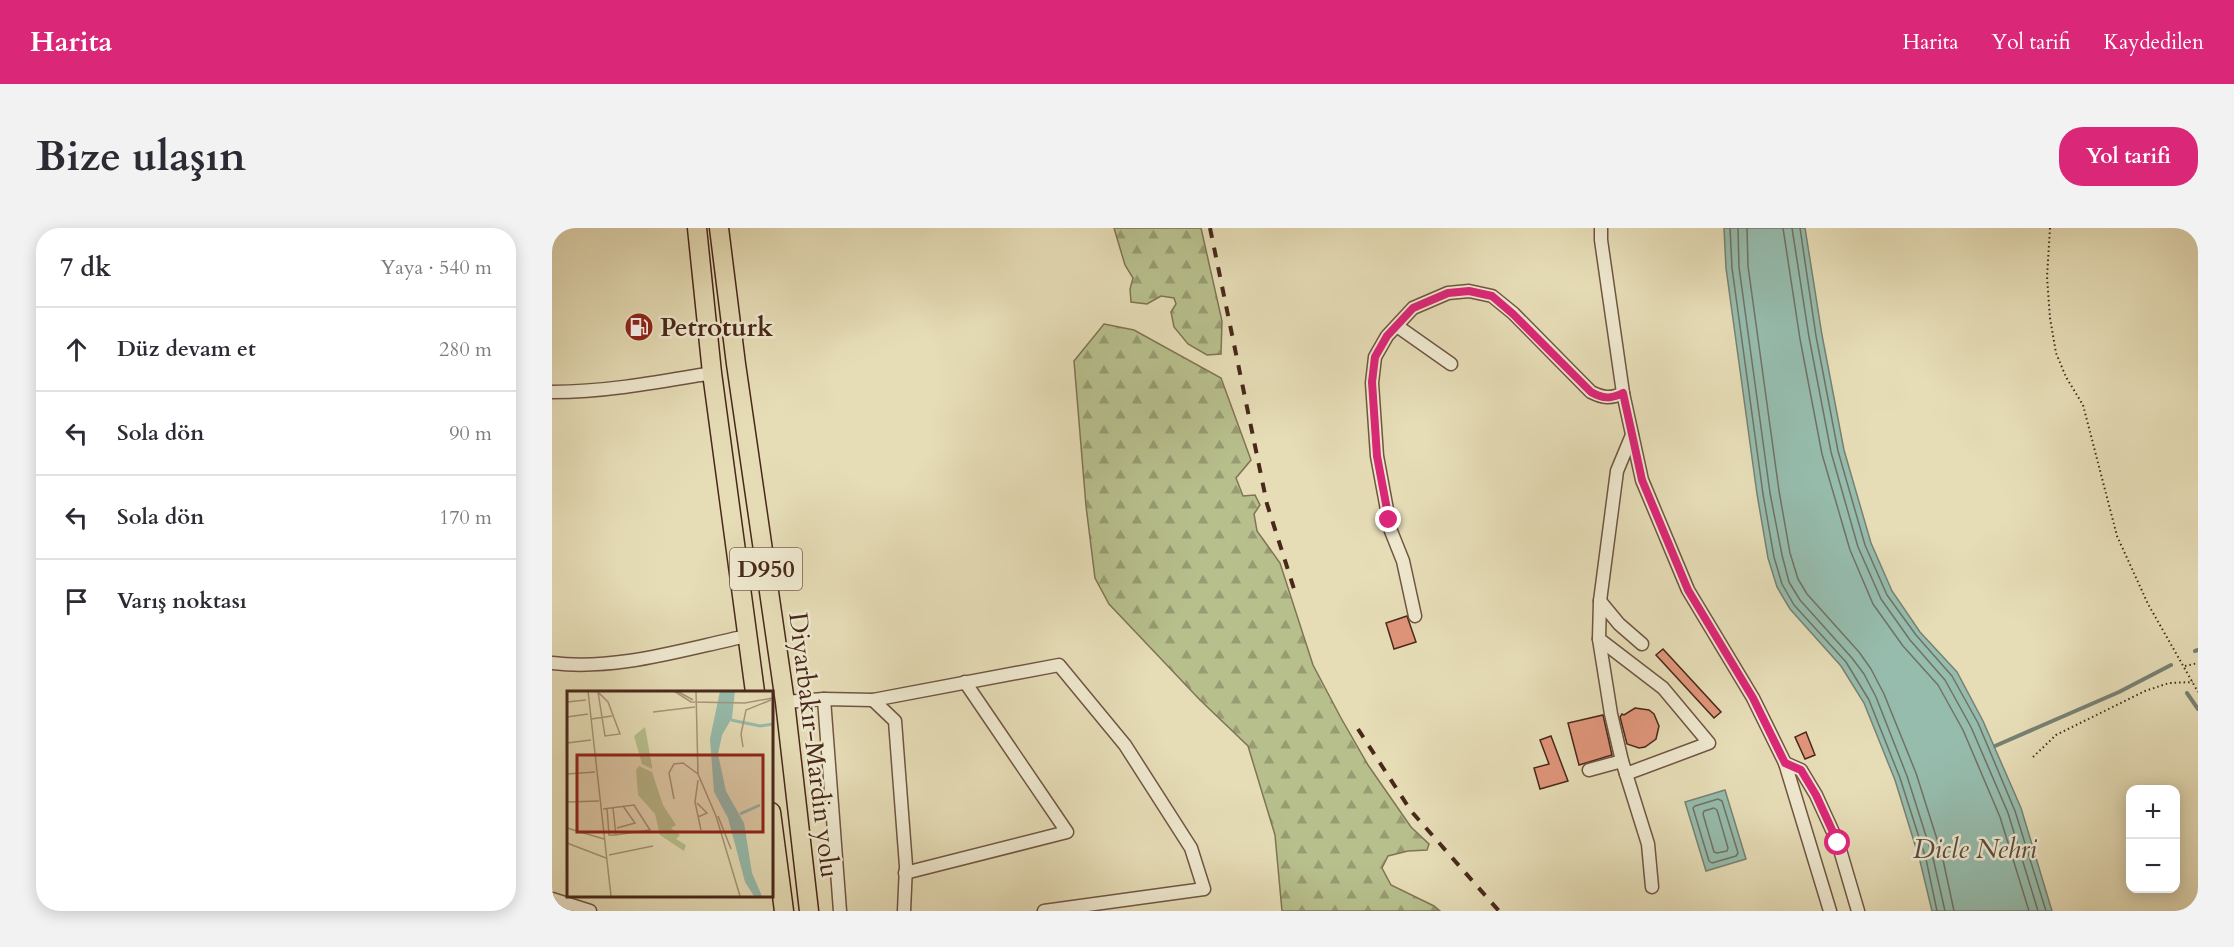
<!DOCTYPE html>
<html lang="tr">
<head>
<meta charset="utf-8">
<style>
  :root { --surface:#fff; --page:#f2f2f3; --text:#2b2b33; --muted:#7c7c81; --line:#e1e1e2; --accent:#db2777 }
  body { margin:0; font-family:Cardo,serif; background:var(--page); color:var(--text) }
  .controls { position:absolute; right:18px; bottom:18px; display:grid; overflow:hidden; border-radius:12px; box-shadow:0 3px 15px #0003 }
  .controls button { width:54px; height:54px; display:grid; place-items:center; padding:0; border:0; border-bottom:2px solid var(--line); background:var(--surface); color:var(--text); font:30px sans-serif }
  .stop { position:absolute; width:18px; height:18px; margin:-14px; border:4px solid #db2777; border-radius:50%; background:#fff }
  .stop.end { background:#db2777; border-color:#fff; box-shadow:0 2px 6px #0008 }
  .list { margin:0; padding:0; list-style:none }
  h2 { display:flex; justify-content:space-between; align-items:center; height:78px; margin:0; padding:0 24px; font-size:26px }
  h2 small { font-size:20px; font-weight:400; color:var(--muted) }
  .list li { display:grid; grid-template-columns:39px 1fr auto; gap:18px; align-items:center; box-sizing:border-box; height:84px; padding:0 24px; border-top:2px solid var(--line) }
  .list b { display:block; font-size:22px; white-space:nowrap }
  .list em { font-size:20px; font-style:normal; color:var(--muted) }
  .icon { flex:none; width:33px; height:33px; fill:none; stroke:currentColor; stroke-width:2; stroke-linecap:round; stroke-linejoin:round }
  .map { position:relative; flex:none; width:1646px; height:683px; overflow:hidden; border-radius:24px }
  header { display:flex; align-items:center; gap:36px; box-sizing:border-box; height:84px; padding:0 30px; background:var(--accent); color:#fff }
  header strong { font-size:28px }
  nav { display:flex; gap:33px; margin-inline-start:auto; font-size:21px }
  .intro { display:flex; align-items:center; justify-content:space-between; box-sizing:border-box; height:144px; padding:0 36px }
  h1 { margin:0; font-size:42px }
  .button { padding:15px 27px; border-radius:24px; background:var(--accent); color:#fff; font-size:21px; font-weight:700 }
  main { display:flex; gap:36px; padding:0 36px }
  aside { flex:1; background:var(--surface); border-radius:24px; box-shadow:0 3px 15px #0003 }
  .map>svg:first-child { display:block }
</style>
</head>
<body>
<header>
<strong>Harita</strong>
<nav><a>Harita</a><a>Yol tarifi</a><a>Kaydedilen</a></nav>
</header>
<div class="intro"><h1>Bize ulaşın</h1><a class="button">Yol tarifi</a></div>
<main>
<aside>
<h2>7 dk<small>Yaya · 540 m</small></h2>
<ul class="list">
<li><svg class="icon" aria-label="ahead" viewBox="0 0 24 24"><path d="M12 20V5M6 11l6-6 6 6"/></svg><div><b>Düz devam et</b></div><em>280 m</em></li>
<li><svg class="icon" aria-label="left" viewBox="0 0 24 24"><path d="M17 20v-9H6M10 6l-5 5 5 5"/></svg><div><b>Sola dön</b></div><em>90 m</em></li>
<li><svg class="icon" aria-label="left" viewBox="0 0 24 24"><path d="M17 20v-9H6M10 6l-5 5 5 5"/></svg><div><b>Sola dön</b></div><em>170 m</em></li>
<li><svg class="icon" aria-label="arrive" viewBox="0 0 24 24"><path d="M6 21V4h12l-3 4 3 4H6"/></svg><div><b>Varış noktası</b></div></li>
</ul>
</aside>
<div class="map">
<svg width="1646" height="683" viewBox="0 0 1646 683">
  <defs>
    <pattern id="forest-firs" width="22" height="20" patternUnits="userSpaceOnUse" patternTransform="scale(1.5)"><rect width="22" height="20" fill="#b7c08d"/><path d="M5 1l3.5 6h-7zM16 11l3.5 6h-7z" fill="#979c72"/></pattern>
  </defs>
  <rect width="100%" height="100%" fill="#e6ddb7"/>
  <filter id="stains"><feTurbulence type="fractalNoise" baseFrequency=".00333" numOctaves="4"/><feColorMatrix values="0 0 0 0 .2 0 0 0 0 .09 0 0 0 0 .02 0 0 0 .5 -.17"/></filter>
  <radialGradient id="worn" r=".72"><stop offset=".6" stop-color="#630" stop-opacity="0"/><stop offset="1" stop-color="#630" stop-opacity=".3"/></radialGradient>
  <!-- forest -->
  <g fill="url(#forest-firs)" stroke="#807454" stroke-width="1.5">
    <path d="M 562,0 L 649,0 L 670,93 L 669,126 L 655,127 L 636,116 L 622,99 L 619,84 L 624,76 L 622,70 L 609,68 L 595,76 L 579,74 L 578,61 L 581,50 L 573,37 Z"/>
    <path d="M 552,96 L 582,102 L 669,150 L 699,232 L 684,250 L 691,268 L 703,267 L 708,277 L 702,286 L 705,303 L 728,335 L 761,437 L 789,490 L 816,537 L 859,599 L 877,616 L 875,622 L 856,623 L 836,628 L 830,640 L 839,657 L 882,678 L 888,683 L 730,683 L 723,607 L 696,518 L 648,472 L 557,376 L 543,350 L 534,278 L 522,133 Z"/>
  </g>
  <!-- water -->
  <g fill="#96bcad" stroke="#778173" stroke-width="1.5">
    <path d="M 1172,0 L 1253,0 L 1270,107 L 1292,222 L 1319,315 L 1340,363 L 1368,404 L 1405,444 L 1431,493 L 1469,580 L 1500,683 L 1380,683 L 1368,633 L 1343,552 L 1312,475 L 1289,438 L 1238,381 L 1225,359 L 1216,330 L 1205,266 L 1174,40 Z"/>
    <path d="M 1173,562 L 1194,631 L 1154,643 L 1133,574 Z"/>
  </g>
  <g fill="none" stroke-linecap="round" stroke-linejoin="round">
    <!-- shore -->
    <g stroke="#707264" stroke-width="1.5">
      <path d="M 1178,0 L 1180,40 L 1211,266 L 1222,329 L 1230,356 L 1242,377 L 1294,434 L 1317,472 L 1348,550 L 1374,631 L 1385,683"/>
      <path d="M 1186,0 L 1187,39 L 1218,265 L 1230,327 L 1237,354 L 1248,372 L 1300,430 L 1312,446 L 1324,469 L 1355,548 L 1381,630 L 1393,683"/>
      <path d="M 1195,0 L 1196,38 L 1227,263 L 1238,325 L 1246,351 L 1255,366 L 1307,424 L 1319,441 L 1332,466 L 1364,545 L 1390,627 L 1402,683"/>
      <path d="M 1231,0 L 1248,111 L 1270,226 L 1298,322 L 1321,376 L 1351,418 L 1386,457 L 1411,502 L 1448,589 L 1477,683"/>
      <path d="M 1240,0 L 1257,109 L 1279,224 L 1306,319 L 1329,371 L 1358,412 L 1393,452 L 1419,499 L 1456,585 L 1486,683"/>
      <path d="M 1248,0 L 1264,108 L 1286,223 L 1313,317 L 1335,367 L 1364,407 L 1400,448 L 1426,495 L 1463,583 L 1494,683"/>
      <path d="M 1166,571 L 1170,573 L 1186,625 L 1184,628 L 1160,635 L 1157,633 L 1141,580 L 1143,578 Z"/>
      <path d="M 1162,580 L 1165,582 L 1176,620 L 1175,623 L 1165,625 L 1162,624 L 1151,586 L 1152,583 Z"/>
    </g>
    <!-- stream -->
    <g stroke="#778173" stroke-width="4">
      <path d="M 1643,423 L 1646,422"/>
      <path d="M 1635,465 L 1646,481"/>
      <path d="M 1443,518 L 1567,464 L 1619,437"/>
    </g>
  </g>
  <!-- building -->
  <g fill="#e0957a" stroke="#49281b" stroke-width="1.5">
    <path d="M 855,388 L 864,414 L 842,421 L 834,395 Z"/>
    <path d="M 1111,421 L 1169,484 L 1162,490 L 1104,427 Z"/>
    <path d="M 1083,480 L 1097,482 L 1102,486 L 1107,498 L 1104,511 L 1093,519 L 1087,520 L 1075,516 L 1068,489 L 1070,486 L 1072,487 Z"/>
    <path d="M 1051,487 L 1060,527 L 1027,537 L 1016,495 Z"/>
    <path d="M 1254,504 L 1263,527 L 1253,531 L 1243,509 Z"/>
    <path d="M 999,508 L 1016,553 L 988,561 L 982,540 L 997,536 L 988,512 Z"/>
  </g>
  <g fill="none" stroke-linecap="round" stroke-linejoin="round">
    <!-- minor casing -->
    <g stroke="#705542" stroke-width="15">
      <g id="minor">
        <path d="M 1049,0 L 1049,12 L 1071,165 L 1090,252 L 1136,362 L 1201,470 L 1233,535 L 1278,683"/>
        <path d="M 845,98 L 899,136"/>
        <path d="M 0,164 C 54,164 107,154 160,145"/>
        <path d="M 1080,207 L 1065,243 L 1048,373 L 1047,411 L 1059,486 L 1070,533 L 1096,616 L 1100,659"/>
        <path d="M 1048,373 L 1067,396 L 1090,416"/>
        <path d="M 863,388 L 851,333 L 839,303 L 825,228 L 820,155 L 823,129 L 835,108 L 861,80 L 896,65 L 917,63 L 940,68 L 961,85 L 1039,164 C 1051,170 1059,171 1071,165"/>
        <path d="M 1047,411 L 1111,460 L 1157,515 L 1074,546"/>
        <path d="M 0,435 C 65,443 132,421 195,408"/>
        <path d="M 272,471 L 288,683"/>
        <path d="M 321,472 L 343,493 L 354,638 L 352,683"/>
        <path d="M 233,474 L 272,471 L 321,472 L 507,437 L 573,517 L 639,620 L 652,661 L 492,683"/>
        <path d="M 1233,535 L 1249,542 L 1264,567 L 1286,615 L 1306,683"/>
        <path d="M 1037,542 L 1070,533"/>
        <path d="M 353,645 L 515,604 L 413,454"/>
        <path d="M 0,671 L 38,683"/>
      </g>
    </g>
    <!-- highway casing -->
    <g stroke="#49281b" stroke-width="21">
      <g id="highway">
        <path d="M 145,0 L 160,145 L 203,464"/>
        <path d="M 167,0 L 184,136 L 233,474 L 257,683"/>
        <path d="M 219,584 L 232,683"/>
      </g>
    </g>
    <!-- path -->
    <g stroke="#49281b" stroke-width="2" stroke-dasharray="1.5 3" stroke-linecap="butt">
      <path d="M 1498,0 L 1495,49 L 1498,90 L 1504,125 L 1514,149 L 1531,177 L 1565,308 L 1596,376 L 1646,464"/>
      <path d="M 1633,438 L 1646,435"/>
      <path d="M 1481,529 L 1504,507 L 1593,463 L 1617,455 L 1641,454"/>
    </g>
    <!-- minor -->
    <use href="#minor" stroke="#efe9d0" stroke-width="12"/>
    <!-- highway -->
    <use href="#highway" stroke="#e6ddb7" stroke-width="18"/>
    <!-- rail -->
    <g stroke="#49281b" stroke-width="4" stroke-dasharray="10 10" stroke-linecap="butt">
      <path d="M 658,0 L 715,276 L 743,364"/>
      <path d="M 806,501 L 859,583 L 947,683"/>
    </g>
  </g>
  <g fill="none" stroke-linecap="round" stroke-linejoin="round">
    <!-- route -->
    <path stroke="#db2777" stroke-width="8" d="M 837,292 L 825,228 L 820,154 L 823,129 L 835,108 L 861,80 L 896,65 L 917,63 L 940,68 L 961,86 L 1039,164 C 1051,171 1059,171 1071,165 L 1090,252 L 1136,362 L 1201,470 L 1233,535 L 1249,542 L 1264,567 L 1286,615"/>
  </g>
  <!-- icons -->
  <defs>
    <g id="fuel-disc" transform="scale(1.5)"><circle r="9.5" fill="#8f2418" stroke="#efe9d0"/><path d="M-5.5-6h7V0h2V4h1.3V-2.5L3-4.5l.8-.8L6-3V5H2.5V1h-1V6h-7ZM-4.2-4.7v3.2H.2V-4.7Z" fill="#fff"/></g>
  </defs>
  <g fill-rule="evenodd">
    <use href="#fuel-disc" x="87" y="99"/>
  </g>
  <g text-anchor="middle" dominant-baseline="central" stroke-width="5" stroke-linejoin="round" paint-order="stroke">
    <!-- shield labels -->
    <rect fill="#efe9d0" stroke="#7b6251" stroke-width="1.5" x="178" y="320" width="72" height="42" rx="4.5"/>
    <g font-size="24" font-weight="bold" fill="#49281b">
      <text x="214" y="341">D950</text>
    </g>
    <!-- poi labels -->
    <g font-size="26" font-weight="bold" fill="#49281b" stroke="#efe9d0" text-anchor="start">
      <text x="108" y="99">Petroturk</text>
    </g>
    <!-- street labels -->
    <g font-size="26" fill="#49281b" stroke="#efe9d0">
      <text transform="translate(262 517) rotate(83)">Diyarbakır-Mardin yolu</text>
    </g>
    <!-- water labels -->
    <g font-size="27" font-style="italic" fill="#5c4d40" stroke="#efe9d0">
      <text x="1423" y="621">Dicle Nehri</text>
    </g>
  </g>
  <!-- overview -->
  <g transform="translate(15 463)">
    <rect width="206" height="206" fill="#e6ddb7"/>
    <path d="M 78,36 L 85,75 L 85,78 L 75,73 L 67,45 ZM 72,75 L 85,81 L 96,114 L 109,134 L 104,137 L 113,144 L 109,148 L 119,154 L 117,160 L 93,144 L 88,123 L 71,104 L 69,79 Z" fill="#b7c08d"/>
    <path d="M 153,0 L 168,0 L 165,27 L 155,44 L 151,63 L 159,100 L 177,132 L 185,182 L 195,205 L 187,205 L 178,191 L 161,127 L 147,101 L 143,48 Z" fill="#96bcad"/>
    <path fill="none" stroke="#96bcad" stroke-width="3" d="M 164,29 L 193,35 L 206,33M 173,123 L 193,114"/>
    <path fill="none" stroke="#a79579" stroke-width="1.5" d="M 21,0 L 44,205M 107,0 L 124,11 L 178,12 L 206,7M 110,0 L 126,9M 129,0 L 131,83 L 149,125 L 173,205M 31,1 L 41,11 L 53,43 L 38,45 ZM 0,11 L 19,9M 86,21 L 128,16M 0,26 L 21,23M 24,28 L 45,25M 0,52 L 24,49M 176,56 L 174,43 L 179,19 L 204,9M 0,83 L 28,81M 131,89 L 128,111 L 134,139M 107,108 L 102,82 L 107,73 L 116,72 L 131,83M 0,111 L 32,110M 130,112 L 140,122 L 131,126M 40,117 L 42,144 L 49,144M 36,118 L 67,114 L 83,139 L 49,144 L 46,117M 151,125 L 164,158M 0,137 L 37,148M 50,137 L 68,132 L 56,115M 0,152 L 39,167M 42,164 L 86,155"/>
    <path fill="#8f2418" fill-opacity="0.15" stroke="#8f2418" stroke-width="3" d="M 10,64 L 196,64 L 196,141 L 10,141 Z"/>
    <rect width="206" height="206" fill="none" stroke="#49281b" stroke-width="3"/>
  </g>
  <rect width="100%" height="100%" filter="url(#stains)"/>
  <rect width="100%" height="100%" fill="url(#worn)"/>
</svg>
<div class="controls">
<button>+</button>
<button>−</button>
</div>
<div class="stop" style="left:1286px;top:615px"></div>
<div class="stop end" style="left:837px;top:292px"></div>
</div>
</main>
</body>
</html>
